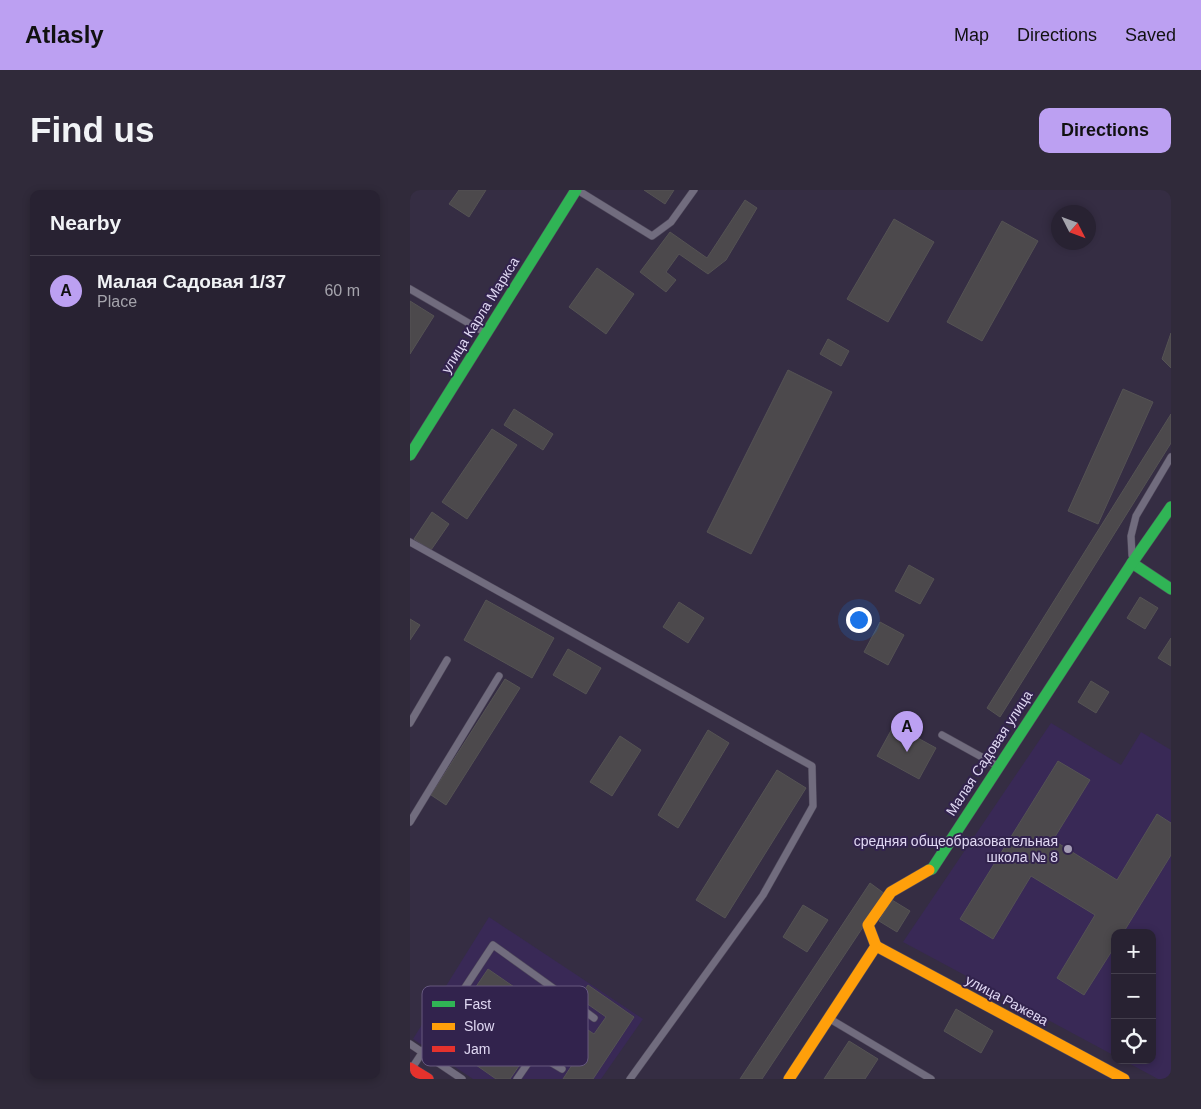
<!DOCTYPE html>
<html lang="en">
<head>
<meta charset="utf-8">
<style>
  :root { --surface:#282232; --page:#302a3a; --text:#f1f3f6; --muted:#a5a4ac; --line:#443f4d; --accent:#bca0f2 }
  body { margin:0; font-family:Helvetica,sans-serif; background:var(--page); color:var(--text) }
  .controls { position:absolute; right:15px; bottom:15px; display:grid; overflow:hidden; border-radius:10px; box-shadow:0 2px 8px #0003 }
  .controls button { width:45px; height:45px; display:grid; place-items:center; padding:0; border:0; border-bottom:1px solid var(--line); background:var(--surface); color:var(--text); font:25px sans-serif }
  .compass { position:absolute; left:641px; top:15px; width:45px; height:45px; border-radius:50%; background:var(--surface); box-shadow:0 2px 8px #0003; rotate:132deg }
  .you { position:absolute; left:448px; top:429px; width:18px; height:18px; margin:-12px; border:4px solid #fff; border-radius:50%; background:#1a73e8; box-shadow:0 0 0 8px #1a73e833 }
  .badge { display:grid; place-items:center; width:32px; height:32px; border-radius:50%; background:var(--accent); color:#111; font-size:16px; font-weight:700 }
  .pin { position:absolute; translate:-50% -41px; filter:drop-shadow(0 1px 2px #0008) }
  .pin::after { content:''; position:absolute; top:26px; width:18px; height:15px; background:inherit; clip-path:polygon(0 0,100% 0,50% 100%) }
  .list { margin:0; padding:0; list-style:none }
  h2 { display:flex; justify-content:space-between; align-items:center; height:65px; margin:0; padding:0 20px; font-size:21px }
  h2 small { font-size:16px; font-weight:400; color:var(--muted) }
  .list li { display:grid; grid-template-columns:32px 1fr auto; gap:15px; align-items:center; box-sizing:border-box; height:70px; padding:0 20px; border-top:1px solid var(--line) }
  .list b { display:block; font-size:19px; white-space:nowrap }
  .list p { margin:0; font-size:16px; white-space:nowrap; color:var(--muted) }
  .list em { font-size:16px; font-style:normal; color:var(--muted) }
  .icon { flex:none; width:28px; height:28px; fill:none; stroke:currentColor; stroke-width:2; stroke-linecap:round; stroke-linejoin:round }
  .map { position:relative; flex:none; width:761px; height:889px; overflow:hidden; border-radius:10px }
  header { display:flex; align-items:center; gap:30px; box-sizing:border-box; height:70px; padding:0 25px; background:var(--accent); color:#111 }
  header strong { font-size:24px }
  nav { display:flex; gap:28px; margin-inline-start:auto; font-size:18px }
  .intro { display:flex; align-items:center; justify-content:space-between; box-sizing:border-box; height:120px; padding:0 30px }
  h1 { margin:0; font-size:35px }
  .button { padding:12px 22px; border-radius:10px; background:var(--accent); color:#111; font-size:18px; font-weight:700 }
  main { display:flex; gap:30px; padding:0 30px }
  aside { flex:1; background:var(--surface); border-radius:10px; box-shadow:0 2px 8px #0003 }
  .map>svg:first-child { display:block }
</style>
</head>
<body>
<header>
<strong>Atlasly</strong>
<nav><a>Map</a><a>Directions</a><a>Saved</a></nav>
</header>
<div class="intro"><h1>Find us</h1><a class="button">Directions</a></div>
<main>
<aside>
<h2>Nearby<small></small></h2>
<ul class="list">
<li><span class="badge">A</span><div><b>Малая Садовая 1/37</b><p>Place</p></div><em>60 m</em></li>
</ul>
</aside>
<div class="map">
<svg width="761" height="889" viewBox="0 0 761 889">
  <rect width="100%" height="100%" fill="#352d43"/>
  <!-- built -->
  <g fill="#392956">
    <path d="M 641,533 L 711,575 L 731,542 L 761,560 L 761,886 L 759,889 L 748,889 L 713,870 L 742,870 L 742,743 L 705,743 L 705,866 L 493,752 Z"/>
    <path d="M 79,727 L 233,829 L 191,889 L 63,889 L 3,849 Z"/>
  </g>
  <!-- building -->
  <g fill="#4c494c" stroke="#555354">
    <path d="M 49,0 L 76,0 L 59,27 L 39,14 Z"/>
    <path d="M 234,0 L 264,0 L 255,14 Z"/>
    <path d="M 335,10 L 347,18 L 316,70 L 298,84 L 269,64 L 256,82 L 266,90 L 256,102 L 230,82 L 260,42 L 297,68 Z"/>
    <path d="M 484,29 L 524,52 L 478,132 L 437,109 Z"/>
    <path d="M 592,31 L 628,51 L 572,151 L 537,132 Z"/>
    <path d="M 187,78 L 224,104 L 196,144 L 159,117 Z"/>
    <path d="M 0,111 L 24,126 L 0,164 Z"/>
    <path d="M 761,143 L 761,178 L 752,169 Z"/>
    <path d="M 418,149 L 439,161 L 431,176 L 410,164 Z"/>
    <path d="M 378,180 L 422,202 L 341,364 L 297,342 Z"/>
    <path d="M 713,199 L 743,212 L 688,334 L 658,321 Z"/>
    <path d="M 104,219 L 143,244 L 133,260 L 94,235 Z"/>
    <path d="M 761,224 L 761,253 L 590,527 L 577,518 Z"/>
    <path d="M 82,239 L 107,255 L 57,329 L 32,312 Z"/>
    <path d="M 22,322 L 39,334 L 21,360 L 4,349 Z"/>
    <path d="M 499,375 L 524,389 L 510,414 L 485,401 Z"/>
    <path d="M 730,407 L 748,418 L 735,439 L 717,428 Z"/>
    <path d="M 76,410 L 144,448 L 122,488 L 54,450 Z"/>
    <path d="M 269,412 L 294,428 L 278,453 L 253,437 Z"/>
    <path d="M 0,429 L 10,435 L 0,450 Z"/>
    <path d="M 470,432 L 494,445 L 478,475 L 454,462 Z"/>
    <path d="M 761,448 L 761,476 L 748,468 Z"/>
    <path d="M 158,459 L 191,478 L 176,504 L 143,485 Z"/>
    <path d="M 95,489 L 110,498 L 36,615 L 21,605 Z"/>
    <path d="M 681,491 L 699,502 L 686,523 L 668,512 Z"/>
    <path d="M 484,535 L 526,558 L 509,589 L 467,566 Z"/>
    <path d="M 298,540 L 319,553 L 268,638 L 248,625 Z"/>
    <path d="M 210,546 L 231,560 L 202,606 L 180,592 Z"/>
    <path d="M 648,571 L 680,590 L 643,650 L 707,690 L 747,624 L 761,633 L 761,665 L 713,743 L 705,743 L 705,756 L 674,805 L 647,788 L 685,725 L 621,686 L 583,749 L 550,729 Z"/>
    <path d="M 367,580 L 396,598 L 315,728 L 286,710 Z"/>
    <path d="M 460,693 L 475,704 L 352,889 L 330,889 Z"/>
    <path d="M 482,710 L 500,721 L 487,742 L 469,731 Z"/>
    <path d="M 393,715 L 418,730 L 397,762 L 373,747 Z"/>
    <path d="M 78,779 L 139,821 L 120,848 L 59,807 Z"/>
    <path d="M 178,795 L 224,827 L 183,889 L 153,889 L 164,872 L 135,852 L 154,824 L 184,844 L 196,827 L 169,808 Z"/>
    <path d="M 546,819 L 583,841 L 571,863 L 534,841 Z"/>
    <path d="M 83,850 L 113,870 L 100,889 L 86,889 L 66,875 Z"/>
    <path d="M 439,851 L 468,869 L 455,889 L 414,889 Z"/>
  </g>
  <g fill="none" stroke-linecap="round" stroke-linejoin="round">
    <!-- lane casing -->
    <g stroke="#50495c" stroke-width="8">
      <g id="lane">
        <path d="M 169,1 L 242,46 L 261,32 L 284,0"/>
        <path d="M 0,99 L 74,142"/>
        <path d="M 0,352 L 402,576 L 403,616 L 353,705 L 220,889"/>
        <path d="M 722,365 L 721,346 L 726,326 L 761,267"/>
        <path d="M 0,533 L 37,470"/>
        <path d="M 532,545 L 588,576"/>
        <path d="M 0,632 L 89,486"/>
        <path d="M 157,808 L 184,828"/>
        <path d="M 420,829 L 521,889"/>
        <path d="M 0,854 L 52,889"/>
        <path d="M 2,878 L 83,755 L 157,808 L 125,863 L 48,809"/>
        <path d="M 107,889 L 125,863 L 152,879"/>
      </g>
    </g>
    <!-- fast casing -->
    <g stroke="#50495c" stroke-width="12">
      <g id="fast">
        <path d="M 0,265 L 166,0"/>
        <path d="M 722,373 L 761,399"/>
        <path d="M 519,680 L 522,679 L 722,373 L 761,317"/>
      </g>
    </g>
    <!-- slow casing -->
    <g stroke="#50495c" stroke-width="12">
      <g id="slow">
        <path d="M 466,756 L 714,889"/>
        <path d="M 379,889 L 466,756 L 458,735 L 481,702 L 519,680"/>
      </g>
    </g>
    <!-- jam casing -->
    <g stroke="#50495c" stroke-width="12">
      <path id="jam" d="M 0,878 L 18,889"/>
    </g>
    <!-- lane -->
    <use href="#lane" stroke="#716c7e" stroke-width="7"/>
    <!-- fast -->
    <use href="#fast" stroke="#30b455" stroke-width="11"/>
    <!-- slow -->
    <use href="#slow" stroke="#ff9f0a" stroke-width="11"/>
    <!-- jam -->
    <use href="#jam" stroke="#e5322d" stroke-width="11"/>
  </g>
  <!-- markers -->
  <circle fill="#a49cb5" stroke="#32234d" stroke-width="2" cx="658" cy="659" r="5"/>
  <g text-anchor="middle" dominant-baseline="central" stroke-width="4" stroke-linejoin="round" paint-order="stroke">
    <!-- street labels -->
    <g font-size="14" fill="#e0d8f3" stroke="#32234d">
      <text transform="translate(70 125) rotate(-58)">улица Карла Маркса</text>
      <text transform="translate(579 563) rotate(-57)">Малая Садовая улица</text>
      <text transform="translate(597 810) rotate(28)">улица Ражева</text>
    </g>
    <!-- poi labels -->
    <g font-size="14" fill="#e0d8f3" stroke="#32234d" text-anchor="end">
      <text x="648" y="651">средняя общеобразовательная<tspan x="648" dy="16">школа № 8</tspan></text>
    </g>
  </g>
  <!-- legend -->
  <rect x="12" y="796" width="166" height="80" rx="8" fill="#32234d" stroke="#66597f" stroke-width="1"/>
  <rect x="22" y="811" width="23" height="6" fill="#30b455"/>
  <rect x="22" y="833" width="23" height="7" fill="#ff9f0a"/>
  <rect x="22" y="856" width="23" height="6" fill="#e5322d"/>
  <g font-size="14" fill="#e0d8f3">
    <text x="54" y="819">Fast</text>
    <text x="54" y="841">Slow</text>
    <text x="54" y="864">Jam</text>
  </g>
</svg>
<div class="controls">
<button>+</button>
<button>−</button>
<button><svg class="icon" aria-label="locate" viewBox="0 0 24 24"><circle cx="12" cy="12" r="6"/><path d="M12 2v4M12 18v4M2 12h4M18 12h4"/></svg></button>
</div>
<svg class="compass" viewBox="-18 -18 36 36"><path d="M0-13l5 13h-10z" fill="#e53935"/><path d="M0 13l5-13h-10z" fill="#a5a4ac"/></svg>
<div class="you"></div>
<div class="pin badge" style="left:497px;top:562px">A</div>
</div>
</main>
</body>
</html>
